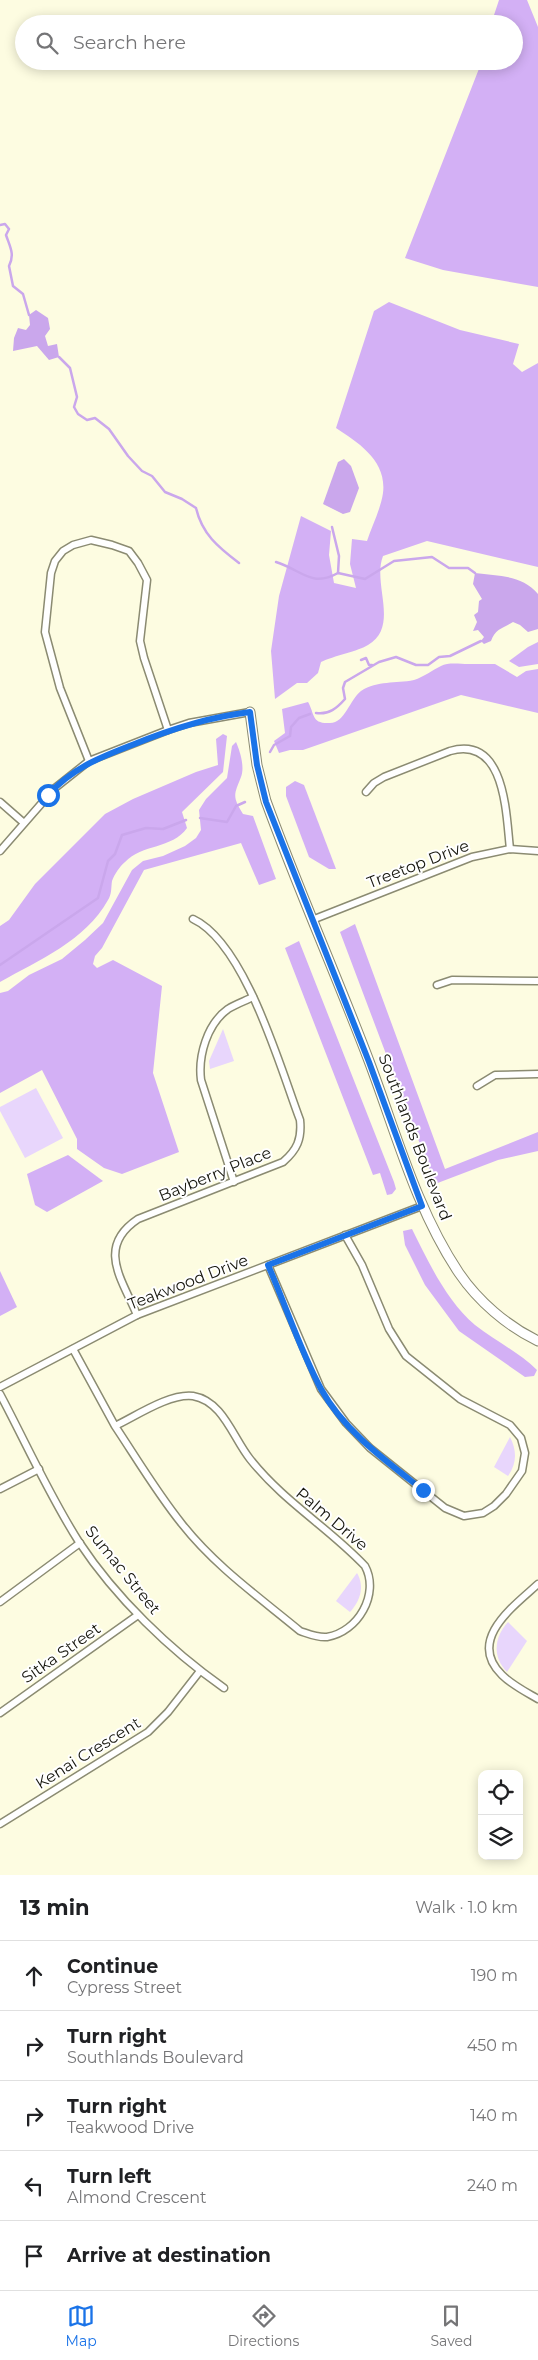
<!DOCTYPE html>
<html lang="en">
<head>
<meta charset="utf-8">
<style>
  :root { --surface:#fff; --page:#f2f2f2; --text:#202124; --muted:#757577; --line:#e0e0e0; --accent:#1a73e8 }
  body { margin:0; font-family:Montserrat,sans-serif; background:var(--page); color:var(--text) }
  .controls { position:absolute; right:15px; bottom:15px; display:grid; overflow:hidden; border-radius:10px; box-shadow:0 2px 12px #0003 }
  .controls button { width:45px; height:45px; display:grid; place-items:center; padding:0; border:0; border-bottom:1px solid var(--line); background:var(--surface); color:var(--text); font:25px sans-serif }
  .stop { position:absolute; width:15px; height:15px; margin:-11px; border:4px solid #1a73e8; border-radius:50%; background:#fff }
  .stop.end { background:#1a73e8; border-color:#fff; box-shadow:0 1px 5px #0008 }
  .list { margin:0; padding:0; list-style:none }
  h2 { display:flex; justify-content:space-between; align-items:center; height:65px; margin:0; padding:0 20px; font-size:21px }
  h2 small { font-size:16px; font-weight:400; color:var(--muted) }
  .list li { display:grid; grid-template-columns:32px 1fr auto; gap:15px; align-items:center; box-sizing:border-box; height:70px; padding:0 20px; border-top:1px solid var(--line) }
  .list b { display:block; font-size:19px; white-space:nowrap }
  .list p { margin:0; font-size:16px; white-space:nowrap; color:var(--muted) }
  .list em { font-size:16px; font-style:normal; color:var(--muted) }
  .icon { flex:none; width:28px; height:28px; fill:none; stroke:currentColor; stroke-width:2; stroke-linecap:round; stroke-linejoin:round }
  .map { position:relative; flex:none; width:538px; height:1875px; overflow:hidden }
  .search { position:absolute; background:var(--surface); box-shadow:0 2px 12px #0003; left:15px; right:15px; top:15px; height:55px; display:flex; align-items:center; gap:12px; box-sizing:border-box; padding:0 18px; border-radius:28px; color:var(--muted); font-size:19px }
  .sheet { height:415px; background:var(--surface) }
  nav { display:flex; justify-content:space-around; align-items:center; box-sizing:border-box; height:70px; border-top:1px solid var(--line); background:var(--surface); font-size:14px; color:var(--muted) }
  nav a { display:grid; justify-items:center; gap:2px }
  nav .on { color:var(--accent) }
  .map>svg:first-child { display:block }
</style>
</head>
<body>
<div class="map">
<svg width="538" height="1875" viewBox="0 0 538 1875">
  <rect width="100%" height="100%" fill="#fdfce1"/>
  <!-- green -->
  <g fill="#e8d6fc">
    <path d="M 223,1029 L 234,1061 L 210,1069 L 209,1061 Z"/>
    <path d="M 36,1088 L 63,1138 L 25,1158 L 0,1111 L 0,1107 Z"/>
    <path d="M 510,1437 C 517,1451 517,1463 508,1476 L 494,1467 Z"/>
    <path d="M 357,1573 C 365,1587 360,1601 350,1612 L 336,1601 Z"/>
    <path d="M 508,1622 L 527,1641 L 507,1672 C 492,1657 494,1637 508,1622 Z"/>
  </g>
  <!-- forest -->
  <g fill="#d3b0f5">
    <path d="M 499,0 L 527,0 L 538,27 L 538,287 L 443,270 L 405,258 L 482,61 L 514,61 L 514,24 L 491,24 Z"/>
    <path d="M 389,302 L 460,330 L 519,344 L 513,364 L 522,372 L 538,363 L 538,567 L 427,541 L 383,556 C 372,584 400,626 368,645 C 359,651 333,656 321,662 L 318,673 L 307,683 L 297,683 L 275,699 L 271,651 L 279,596 L 301,516 L 331,531 L 329,555 L 334,583 L 356,588 L 350,564 L 352,539 L 367,541 C 372,526 381,508 383,493 C 387,461 359,443 336,428 L 374,311 Z"/>
    <path d="M 538,642 L 538,664 L 519,667 L 509,661 L 528,647 Z"/>
    <path d="M 468,664 L 495,664 L 517,677 L 526,671 L 538,669 L 538,713 L 461,695 L 303,750 L 290,750 L 279,753 L 274,741 L 285,733 L 282,709 L 308,702 C 315,714 311,724 330,723 C 345,723 350,699 361,691 C 378,680 395,684 414,680 C 424,677 432,670 441,666 C 448,662 460,664 468,664 Z"/>
    <path d="M 223,734 L 227,736 L 223,772 L 182,812 L 187,828 C 172,849 142,844 125,862 C 120,866 114,875 112,881 C 111,887 112,894 108,900 C 85,941 39,960 0,982 L 0,926 L 9,920 L 35,884 L 105,814 L 133,799 L 196,772 L 218,765 L 216,739 Z"/>
    <path d="M 236,742 C 240,751 245,767 241,777 C 234,795 232,796 243,814 L 253,816 L 276,879 L 259,885 L 241,843 L 144,870 L 102,948 L 95,956 L 93,964 L 97,968 L 113,960 L 162,986 L 153,1073 L 179,1152 L 122,1174 L 104,1168 L 77,1149 L 77,1139 L 42,1070 L 0,1093 L 0,993 L 8,991 L 29,975 L 62,959 L 85,940 L 103,923 L 132,870 L 143,861 L 163,856 L 185,846 L 196,838 L 201,830 L 199,810 L 206,799 L 227,778 L 232,746 Z"/>
    <path d="M 295,781 L 304,785 L 336,869 L 329,869 L 309,857 L 286,796 L 286,787 Z"/>
    <path d="M 355,924 L 445,1169 L 538,1132 L 538,1151 L 498,1160 L 435,1184 L 340,932 Z"/>
    <path d="M 299,941 L 394,1182 L 396,1189 L 392,1194 L 387,1195 L 380,1173 L 373,1175 L 285,948 Z"/>
    <path d="M 68,1155 L 103,1181 L 47,1212 L 35,1205 L 27,1174 Z"/>
    <path d="M 412,1229 C 429,1263 446,1300 475,1325 C 495,1341 519,1352 537,1370 L 534,1376 L 525,1377 L 459,1331 L 425,1285 L 405,1245 L 403,1231 Z"/>
    <path d="M 0,1271 L 17,1307 L 0,1316 Z"/>
  </g>
  <!-- water -->
  <g fill="#caa7ec">
    <path d="M 36,310 L 48,318 L 50,329 L 45,336 L 48,346 L 57,344 L 59,357 L 49,360 L 37,346 L 13,351 L 14,338 L 18,328 L 26,330 L 30,325 L 29,315 Z"/>
    <path d="M 344,459 L 351,466 L 359,488 L 350,512 L 343,514 L 323,504 L 338,462 Z"/>
    <path d="M 475,573 C 499,576 522,575 538,594 L 538,629 L 528,632 L 520,625 L 513,622 C 503,628 495,629 491,641 L 484,644 L 481,641 L 484,637 L 478,630 L 473,631 L 477,622 L 474,615 L 478,612 L 479,601 L 482,599 L 473,584 Z"/>
  </g>
  <g fill="none" stroke-linecap="round" stroke-linejoin="round">
    <!-- stream -->
    <g stroke="#caa7ec" stroke-width="2.5">
      <path d="M 0,225 L 5,224 L 9,229 L 6,235 C 10,247 15,254 9,266 L 13,286 L 23,294 L 29,315"/>
      <path d="M 59,357 L 70,368 L 77,397 L 74,407 L 78,414 L 87,420 L 95,418 L 109,429 L 128,456 L 142,471 L 152,476 L 165,492 L 182,499 L 196,508 C 202,534 218,547 239,563"/>
      <path d="M 332,527 L 339,556 L 338,573"/>
      <path d="M 276,562 C 302,570 311,588 338,573 L 365,579 L 394,561 L 432,557 L 449,568 L 468,568 L 475,573"/>
      <path d="M 361,660 L 366,658 L 369,665 L 372,665"/>
      <path d="M 316,713 C 329,715 337,708 345,699 L 343,688 L 345,682 L 379,662 L 396,657 L 416,665 L 428,665 L 439,657 L 450,656 L 481,641"/>
      <path d="M 270,752 L 274,745 L 290,736 L 291,727 L 299,718 L 310,714"/>
      <path d="M 200,818 L 227,822 L 236,806 L 245,802"/>
      <path d="M 0,965 L 98,898 L 108,861 L 115,854 L 122,835 L 146,828 L 163,829 L 186,820"/>
    </g>
    <!-- minor casing -->
    <g stroke="#8b8b72" stroke-width="9">
      <g id="minor">
        <path d="M 89,761 L 60,688 L 45,632 L 51,573 L 55,561 L 63,551 L 73,545 L 91,540 L 112,545 L 129,551 L 138,563 L 147,580 L 140,641 L 144,658 L 168,730"/>
        <path d="M 366,792 L 374,783 L 384,777 L 450,751 C 506,735 506,815 510,849"/>
        <path d="M 0,802 L 24,823"/>
        <path d="M 0,851 L 55,788 L 89,761 L 168,730 L 189,723 L 250,712"/>
        <path d="M 312,920 L 472,857 L 510,849 L 538,851"/>
        <path d="M 437,985 L 452,980 L 538,981"/>
        <path d="M 477,1086 L 495,1075 L 538,1074"/>
        <path d="M 234,1182 L 201,1080 C 198,1056 207,1024 228,1009 C 236,1004 245,1001 253,997"/>
        <path d="M 268,1265 L 321,1389 L 346,1423 L 370,1448 L 445,1508 L 464,1516 L 483,1513 L 494,1506 L 506,1494 L 522,1471 L 525,1453 L 521,1438 L 510,1425 L 460,1399 L 406,1356 L 389,1329 L 362,1265 L 345,1235"/>
        <path d="M 137,1315 C 122,1279 96,1247 138,1219 L 283,1162 C 297,1150 302,1139 300,1120 C 280,1067 245,943 193,919"/>
        <path d="M 73,1349 L 115,1426 C 136,1416 170,1393 193,1396 C 223,1401 233,1438 250,1459 C 284,1502 328,1527 365,1566 C 380,1594 358,1632 327,1637 C 318,1638 309,1634 300,1631 C 259,1597 215,1566 182,1524 C 157,1493 137,1459 115,1426"/>
        <path d="M 0,1387 L 137,1315 L 422,1206"/>
        <path d="M 0,1394 C 26,1443 49,1495 79,1542 C 116,1598 170,1650 224,1688"/>
        <path d="M 0,1489 L 39,1469"/>
        <path d="M 538,1584 C 514,1606 466,1640 502,1675 C 512,1685 526,1692 538,1699"/>
        <path d="M 0,1602 L 80,1543"/>
        <path d="M 0,1713 L 138,1615"/>
        <path d="M 0,1824 L 148,1732 L 168,1712 L 200,1671"/>
      </g>
    </g>
    <!-- secondary casing -->
    <g stroke="#8b8b72" stroke-width="11">
      <path id="secondary" d="M 250,712 L 257,765 L 266,801 C 298,889 336,974 369,1061 C 396,1132 416,1209 459,1273 C 478,1301 507,1326 538,1341"/>
    </g>
    <!-- minor -->
    <use href="#minor" stroke="#fff" stroke-width="6"/>
    <!-- secondary -->
    <use href="#secondary" stroke="#fff" stroke-width="9"/>
  </g>
  <g fill="none" stroke-linecap="round" stroke-linejoin="round">
    <!-- route -->
    <path stroke="#1a73e8" stroke-width="6" d="M 48,795 C 72,768 99,758 132,745 C 171,729 208,717 250,712 L 257,765 L 266,802 L 369,1062 L 422,1206 L 268,1265 C 286,1306 300,1350 321,1389 C 344,1431 386,1461 423,1490"/>
  </g>
  <g text-anchor="middle" dominant-baseline="central" stroke-width="4" stroke-linejoin="round" paint-order="stroke">
    <!-- street labels -->
    <g font-size="16" fill="#16160d" stroke="#fff">
      <text transform="translate(418 864) rotate(-21)">Treetop Drive</text>
      <text transform="translate(415 1137) rotate(69)">Southlands Boulevard</text>
      <text transform="translate(215 1174) rotate(-22)">Bayberry Place</text>
      <text transform="translate(188 1282) rotate(-21)">Teakwood Drive</text>
      <text transform="translate(332 1519) rotate(40)">Palm Drive</text>
      <text transform="translate(123 1570) rotate(51)">Sumac Street</text>
      <text transform="translate(61 1653) rotate(-35)">Sitka Street</text>
      <text transform="translate(88 1753) rotate(-32)">Kenai Crescent</text>
    </g>
  </g>
</svg>
<div class="controls">
<button><svg class="icon" aria-label="locate" viewBox="0 0 24 24"><circle cx="12" cy="12" r="6"/><path d="M12 2v4M12 18v4M2 12h4M18 12h4"/></svg></button>
<button><svg class="icon" aria-label="layers" viewBox="0 0 24 24"><path d="M12 4l9 5-9 5-9-5zM3 14l9 5 9-5"/></svg></button>
</div>
<div class="stop" style="left:48px;top:795px"></div>
<div class="stop end" style="left:423px;top:1490px"></div>
<div class="search"><svg class="icon" aria-label="search" viewBox="0 0 24 24"><circle cx="10" cy="10" r="6"/><path d="M15 15l6 6"/></svg>Search here</div>
</div>
<section class="sheet">
<h2>13 min<small>Walk · 1.0 km</small></h2>
<ul class="list">
<li><svg class="icon" aria-label="ahead" viewBox="0 0 24 24"><path d="M12 20V5M6 11l6-6 6 6"/></svg><div><b>Continue</b><p>Cypress Street</p></div><em>190 m</em></li>
<li><svg class="icon" aria-label="right" viewBox="0 0 24 24"><path d="M7 20v-9h11M14 6l5 5-5 5"/></svg><div><b>Turn right</b><p>Southlands Boulevard</p></div><em>450 m</em></li>
<li><svg class="icon" aria-label="right" viewBox="0 0 24 24"><path d="M7 20v-9h11M14 6l5 5-5 5"/></svg><div><b>Turn right</b><p>Teakwood Drive</p></div><em>140 m</em></li>
<li><svg class="icon" aria-label="left" viewBox="0 0 24 24"><path d="M17 20v-9H6M10 6l-5 5 5 5"/></svg><div><b>Turn left</b><p>Almond Crescent</p></div><em>240 m</em></li>
<li><svg class="icon" aria-label="arrive" viewBox="0 0 24 24"><path d="M6 21V4h12l-3 4 3 4H6"/></svg><div><b>Arrive at destination</b></div></li>
</ul>
</section>
<nav>
<a class="on"><svg class="icon" aria-label="map" viewBox="0 0 24 24"><path d="M3 6l6-2 6 2 6-2v14l-6 2-6-2-6 2zM9 4v14M15 6v14"/></svg>Map</a>
<a><svg class="icon" aria-label="directions" viewBox="0 0 24 24"><path d="M12 3l9 9-9 9-9-9zM9 14v-3h6M13 9l2 2-2 2"/></svg>Directions</a>
<a><svg class="icon" aria-label="saved" viewBox="0 0 24 24"><path d="M7 4h10v16l-5-4-5 4z"/></svg>Saved</a>
</nav>
</body>
</html>
